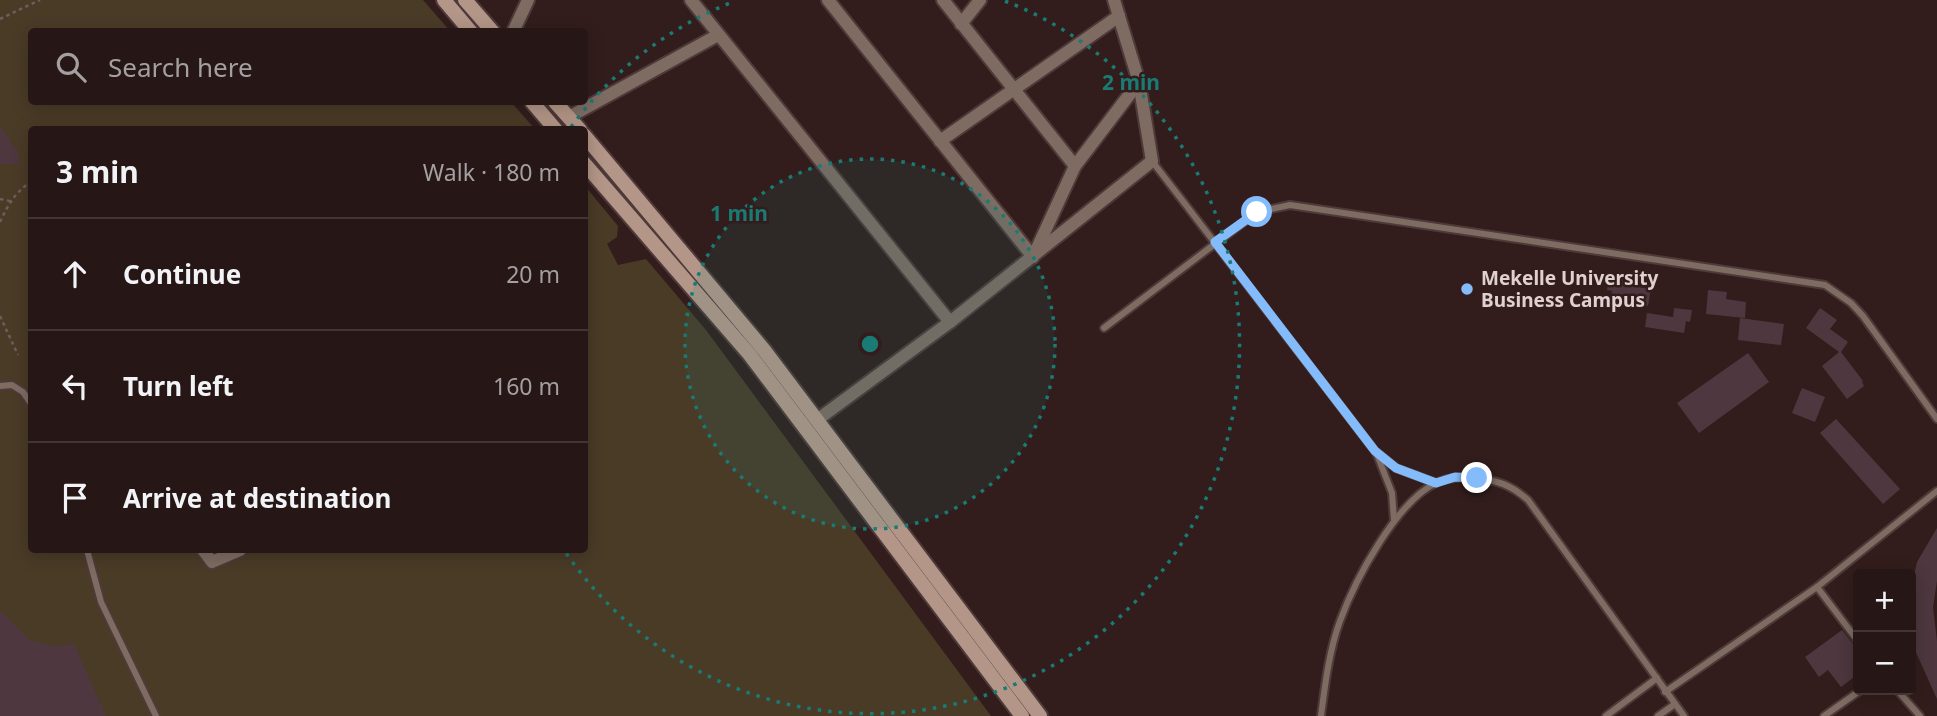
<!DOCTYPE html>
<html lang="en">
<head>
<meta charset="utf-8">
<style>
  :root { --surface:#261615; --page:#322322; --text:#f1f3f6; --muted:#a49fa0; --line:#423534 }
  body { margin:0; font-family:"Noto Sans",sans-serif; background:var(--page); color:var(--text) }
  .controls { position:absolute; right:21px; bottom:21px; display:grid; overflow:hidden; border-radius:7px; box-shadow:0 4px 18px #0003 }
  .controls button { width:63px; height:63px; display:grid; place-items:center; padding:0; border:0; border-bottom:2px solid var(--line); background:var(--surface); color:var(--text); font:35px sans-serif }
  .stop { position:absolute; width:21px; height:21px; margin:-16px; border:5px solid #84bcfb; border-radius:50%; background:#fff }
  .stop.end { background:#84bcfb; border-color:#fff; box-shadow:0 2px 7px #0008 }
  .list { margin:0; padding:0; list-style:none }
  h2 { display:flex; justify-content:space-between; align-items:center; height:91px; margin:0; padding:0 28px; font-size:30px }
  h2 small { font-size:23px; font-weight:400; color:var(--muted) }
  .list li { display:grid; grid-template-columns:46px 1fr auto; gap:21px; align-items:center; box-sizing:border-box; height:112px; padding:0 28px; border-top:2px solid var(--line) }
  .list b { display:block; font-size:26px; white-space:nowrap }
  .list em { font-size:23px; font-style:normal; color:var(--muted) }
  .icon { flex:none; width:38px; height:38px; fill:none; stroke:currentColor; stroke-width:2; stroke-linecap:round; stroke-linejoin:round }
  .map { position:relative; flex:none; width:1937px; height:716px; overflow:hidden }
  .search { position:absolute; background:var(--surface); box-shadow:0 4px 18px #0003; left:28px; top:28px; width:560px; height:77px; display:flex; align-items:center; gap:18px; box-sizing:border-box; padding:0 24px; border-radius:7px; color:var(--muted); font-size:26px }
  .panel { position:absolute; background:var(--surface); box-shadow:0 4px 18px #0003; left:28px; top:126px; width:560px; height:427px; border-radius:7px }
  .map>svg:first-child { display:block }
</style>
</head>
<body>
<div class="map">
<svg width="1937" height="716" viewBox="0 0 1937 716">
  <rect width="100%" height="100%" fill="#321d1c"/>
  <!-- green -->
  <path fill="#4a3b27" d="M 0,0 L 423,0 L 450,31 L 32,32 L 32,102 L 511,102 L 535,129 L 32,130 L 32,550 L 584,550 L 585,186 L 618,226 L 617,237 L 607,244 L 618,265 L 646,259 L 706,330 L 991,716 L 0,716 Z"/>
  <!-- building -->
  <g fill="#4e373f">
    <path d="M 0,126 L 18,152 L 19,164 L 0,164 Z"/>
    <path d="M 1609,278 L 1631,281 L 1630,286 L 1651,289 L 1648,306 L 1610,300 L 1612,291 L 1607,290 Z"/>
    <path d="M 1708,290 L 1727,292 L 1726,299 L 1746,302 L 1745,318 L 1706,314 Z"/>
    <path d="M 1674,308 L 1692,310 L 1690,322 L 1686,321 L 1684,333 L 1645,327 L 1647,313 L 1673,317 Z"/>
    <path d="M 1820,308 L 1837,320 L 1830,329 L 1848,342 L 1841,352 L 1863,381 L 1862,382 L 1864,386 L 1847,399 L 1822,366 L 1839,352 L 1806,328 Z"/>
    <path d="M 1740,318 L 1784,324 L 1781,345 L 1738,340 Z"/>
    <path d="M 1748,353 L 1769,382 L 1699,433 L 1677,403 Z"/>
    <path d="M 1802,388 L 1825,397 L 1815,422 L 1792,413 Z"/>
    <path d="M 1836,419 L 1900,489 L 1883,504 L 1820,433 Z"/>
    <path d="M 1937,528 L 1937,581 L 1933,607 L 1937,641 L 1937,699 L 1914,648 L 1911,634 L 1911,591 L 1914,576 L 1917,562 Z"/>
    <path d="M 0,610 L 28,639 L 51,646 L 74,644 L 106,716 L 0,716 Z"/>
    <path d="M 1842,630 L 1858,650 L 1858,674 L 1841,687 L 1828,670 L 1819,677 L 1805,657 Z"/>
  </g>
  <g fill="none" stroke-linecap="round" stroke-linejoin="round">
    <!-- lane casing -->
    <g stroke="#4e3a39" stroke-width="10">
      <g id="lane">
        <path d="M 1152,161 L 1375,451 L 1396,468 L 1436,483"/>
        <path d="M 1104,328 L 1257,212 L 1290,205 L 1825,285 L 1851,303 L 1863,316 L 1937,419"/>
        <path d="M 0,386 L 12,385 L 23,392 L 32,405"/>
        <path d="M 1376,452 L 1392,493 L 1394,520"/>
        <path d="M 87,550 L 101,602 L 156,716"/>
        <path d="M 1817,587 L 1858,641"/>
        <path d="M 1897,690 L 1920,716"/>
        <path d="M 1665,692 L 1817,587 L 1937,491"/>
        <path d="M 1321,716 C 1325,685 1329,651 1340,621 C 1355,580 1397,500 1438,482 C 1450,477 1461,477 1475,478 C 1497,480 1511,485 1528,500 L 1684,716"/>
        <path d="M 1606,716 L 1657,678"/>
        <path d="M 1658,716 L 1675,704"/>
        <path d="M 1824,716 L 1861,690"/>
      </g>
    </g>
    <!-- street casing -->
    <g stroke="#4e3a39" stroke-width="16">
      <g id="street">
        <path d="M 691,0 L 950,322"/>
        <path d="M 828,0 L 1033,257 L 1075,166 L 1139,82"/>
        <path d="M 943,0 L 1075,166"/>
        <path d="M 961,24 L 980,0"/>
        <path d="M 513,32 L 528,0"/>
        <path d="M 569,117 L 718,35"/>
        <path d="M 940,141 L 1119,16"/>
        <path d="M 817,420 L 950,322 L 1152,161 L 1139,82 L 1114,0"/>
        <path d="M 203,550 L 212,562 L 240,550"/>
      </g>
    </g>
    <!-- secondary casing -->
    <g stroke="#4e3a39" stroke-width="18">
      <g id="secondary">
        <path d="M 444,0 L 471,32"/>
        <path d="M 465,0 L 493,32"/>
        <path d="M 532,102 L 556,130"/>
        <path d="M 555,102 L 580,130"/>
        <path d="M 584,135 L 764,350 L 1040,716"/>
        <path d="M 584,163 L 750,355 L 1022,716"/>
      </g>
    </g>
    <!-- path -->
    <g stroke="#6f5c5b" stroke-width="2.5" stroke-dasharray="3.5 3.5" stroke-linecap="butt">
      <path d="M 0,19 L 40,0"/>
      <path d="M 0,199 L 10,201"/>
      <path d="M 0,222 C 8,205 15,192 32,181"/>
      <path d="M 0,316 L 18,355"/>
    </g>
    <!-- lane -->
    <use href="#lane" stroke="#7e6c63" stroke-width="6"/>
    <!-- street -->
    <use href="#street" stroke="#7e6c63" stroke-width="12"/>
    <!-- secondary -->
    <use href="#secondary" stroke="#b39687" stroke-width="14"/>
  </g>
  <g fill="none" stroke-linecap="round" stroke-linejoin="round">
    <!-- route -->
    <path stroke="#84bcfb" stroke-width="9" d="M 1257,212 L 1215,242 L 1375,451 L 1396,468 L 1436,483 L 1455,477 L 1477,478"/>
  </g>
  <!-- distance rings -->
  <circle cx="870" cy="344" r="185" fill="#197b73" fill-opacity=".12"/>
  <g fill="none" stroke="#197b73" stroke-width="3.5" stroke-dasharray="3.5 7">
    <circle cx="870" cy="344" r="185"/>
    <path d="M571 127A369 369 0 0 1 735 1M1005 1A369 369 0 1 1 564 550"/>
  </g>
  <!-- markers -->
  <circle fill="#84bcfb" stroke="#321d1c" stroke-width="2.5" cx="1467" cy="289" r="7"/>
  <g text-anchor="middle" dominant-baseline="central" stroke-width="5" stroke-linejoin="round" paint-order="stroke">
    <!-- poi labels -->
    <g font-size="19" font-weight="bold" fill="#e0d1d0" stroke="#321d1c" text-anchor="start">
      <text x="1481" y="278">Mekelle University<tspan x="1481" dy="22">Business Campus</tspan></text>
    </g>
  </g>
  <circle cx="870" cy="344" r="10" fill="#197b73" stroke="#321d1c" stroke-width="3.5"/>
  <g font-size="21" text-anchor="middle" font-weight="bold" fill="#197b73" stroke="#321d1c" stroke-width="5" stroke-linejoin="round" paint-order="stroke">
    <text x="1131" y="90">2 min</text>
    <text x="739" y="221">1 min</text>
  </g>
</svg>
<div class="controls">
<button>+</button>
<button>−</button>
</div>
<div class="stop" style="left:1257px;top:212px"></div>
<div class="stop end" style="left:1477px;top:478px"></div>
<div class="search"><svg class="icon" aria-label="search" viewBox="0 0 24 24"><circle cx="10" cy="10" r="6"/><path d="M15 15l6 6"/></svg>Search here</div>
<section class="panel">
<h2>3 min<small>Walk · 180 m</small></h2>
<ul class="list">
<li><svg class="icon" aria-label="ahead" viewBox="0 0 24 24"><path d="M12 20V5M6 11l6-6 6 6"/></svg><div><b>Continue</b></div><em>20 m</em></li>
<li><svg class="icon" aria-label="left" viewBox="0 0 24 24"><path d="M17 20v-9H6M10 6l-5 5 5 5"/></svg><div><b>Turn left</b></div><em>160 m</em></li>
<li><svg class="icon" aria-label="arrive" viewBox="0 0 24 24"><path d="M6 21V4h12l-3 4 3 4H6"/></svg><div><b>Arrive at destination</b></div></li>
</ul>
</section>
</div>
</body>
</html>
